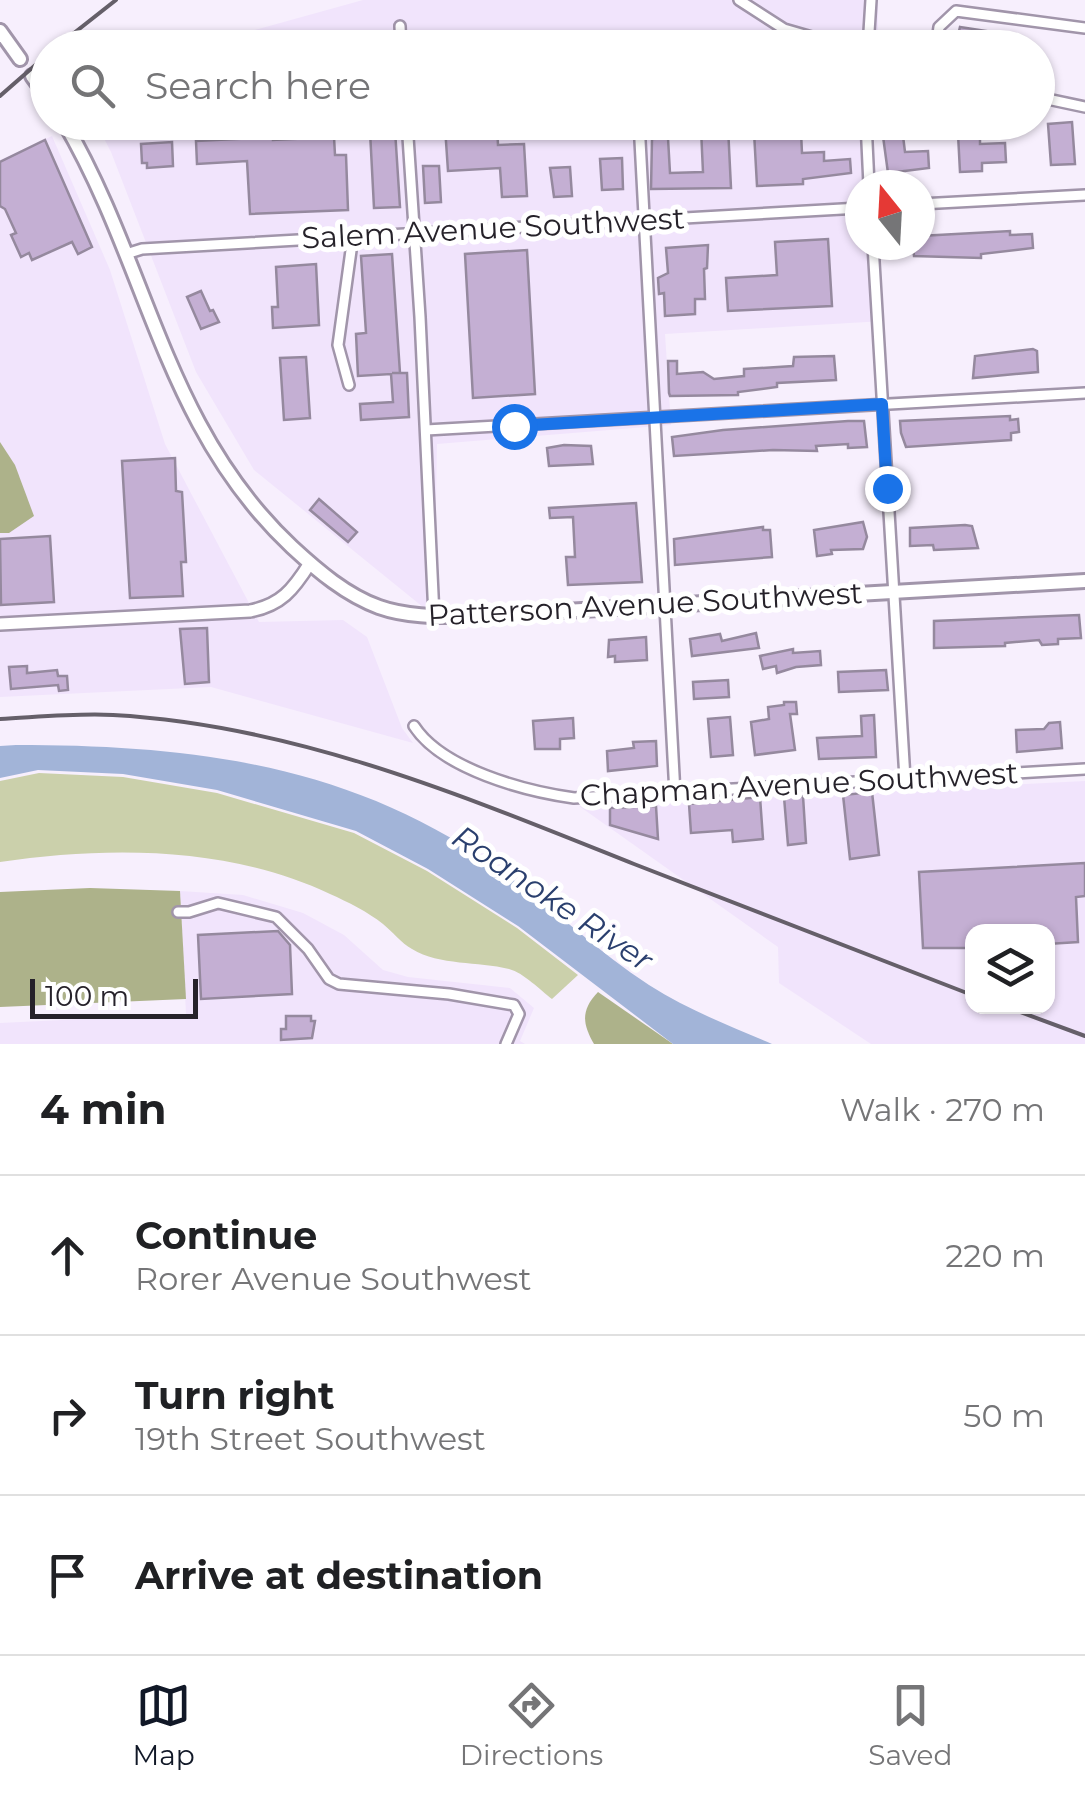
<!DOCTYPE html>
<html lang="en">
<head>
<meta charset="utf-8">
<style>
  :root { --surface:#fff; --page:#f6f6f6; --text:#202124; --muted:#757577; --line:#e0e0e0; --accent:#111827 }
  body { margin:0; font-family:Montserrat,sans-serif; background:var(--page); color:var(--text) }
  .controls { position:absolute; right:30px; bottom:30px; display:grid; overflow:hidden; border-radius:20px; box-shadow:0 2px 8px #0004 }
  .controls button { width:90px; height:90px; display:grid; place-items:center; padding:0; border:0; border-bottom:2px solid var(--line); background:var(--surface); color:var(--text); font:50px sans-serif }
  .compass { position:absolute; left:845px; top:170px; width:90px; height:90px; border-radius:50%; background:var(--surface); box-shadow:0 2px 8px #0004; rotate:342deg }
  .scale { position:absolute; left:30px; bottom:25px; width:168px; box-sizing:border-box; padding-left:10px; border:5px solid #26222a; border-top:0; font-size:28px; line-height:35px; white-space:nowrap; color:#26222a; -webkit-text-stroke:8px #fff; paint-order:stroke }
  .stop { position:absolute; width:30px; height:30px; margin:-22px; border:8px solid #1a73e8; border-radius:50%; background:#fff }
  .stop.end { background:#1a73e8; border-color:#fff; box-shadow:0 2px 10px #0008 }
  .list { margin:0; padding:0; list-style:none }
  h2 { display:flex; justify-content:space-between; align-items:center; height:130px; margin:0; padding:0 40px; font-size:42px }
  h2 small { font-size:32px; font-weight:400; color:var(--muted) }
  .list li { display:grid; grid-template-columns:65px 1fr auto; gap:30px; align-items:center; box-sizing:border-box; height:160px; padding:0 40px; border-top:2px solid var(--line) }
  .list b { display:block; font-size:38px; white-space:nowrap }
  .list p { margin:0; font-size:32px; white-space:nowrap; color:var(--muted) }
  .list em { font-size:32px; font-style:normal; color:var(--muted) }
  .icon { flex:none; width:55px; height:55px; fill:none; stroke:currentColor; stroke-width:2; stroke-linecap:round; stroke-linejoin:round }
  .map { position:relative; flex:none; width:1085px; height:1044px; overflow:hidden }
  .search { position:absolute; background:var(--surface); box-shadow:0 2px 8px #0004; left:30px; right:30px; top:30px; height:110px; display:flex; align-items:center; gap:25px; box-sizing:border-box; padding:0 35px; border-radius:55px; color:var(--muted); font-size:38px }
  .sheet { height:610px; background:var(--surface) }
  nav { display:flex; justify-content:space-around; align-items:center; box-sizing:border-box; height:140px; border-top:2px solid var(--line); background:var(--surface); font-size:28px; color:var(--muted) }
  nav a { display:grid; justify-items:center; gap:5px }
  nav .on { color:var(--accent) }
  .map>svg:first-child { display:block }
</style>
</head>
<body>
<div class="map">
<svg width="1085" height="1044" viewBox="0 0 1085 1044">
  <rect width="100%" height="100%" fill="#f7effd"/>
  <!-- built -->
  <g fill="#f1e4fc" fill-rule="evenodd">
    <path d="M 363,0 L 878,0 L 878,32 L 874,47 L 190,48 Z"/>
    <path d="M 96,123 L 872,123 L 875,185 L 860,185 L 860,245 L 879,245 L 883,321 L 665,334 L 671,425 L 437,444 L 434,616 L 254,470 L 196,372 L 111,152 Z"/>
    <path d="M 52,136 L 110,270 L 165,444 L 259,622 L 343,620 L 367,637 L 402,728 L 413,743 L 211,687 L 0,697 L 0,160 Z"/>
    <path d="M 1085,781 L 1085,1044 L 871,1044 L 779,983 L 778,947 L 579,806 ZM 972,932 L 1048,932 L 1048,1006 L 972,1006 Z"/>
    <path d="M 180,891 L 243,895 L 303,913 L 344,935 L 383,970 L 408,977 L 510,988 L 534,1008 L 520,1041 L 525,1044 L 0,1044 L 0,1023 L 186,1014 Z"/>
  </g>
  <!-- green -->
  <path fill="#cbd0ab" d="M 39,773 L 123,777 L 217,793 L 354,833 L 427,871 L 517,928 L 578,975 L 552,999 C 540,990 524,973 509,969 C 478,961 440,966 412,949 C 401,943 393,932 383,924 C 368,912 348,902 330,894 C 229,846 108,846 0,862 L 0,781 Z"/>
  <!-- forest -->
  <g fill="#adb28a">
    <path d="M 0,442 L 15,465 L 34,516 L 9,533 L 0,533 Z"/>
    <path d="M 90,888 L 180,891 L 186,999 L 0,1007 L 0,892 Z"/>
    <path d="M 598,992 L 673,1044 L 594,1044 C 582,1023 581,1010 598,992 Z"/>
  </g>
  <!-- water -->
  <path fill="#a2b4d8" d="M 16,745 C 189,745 347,763 493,865 C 547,902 594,949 649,985 C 688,1010 730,1026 772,1044 L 673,1044 L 518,926 L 428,869 L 356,831 L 217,790 L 123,774 L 38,770 L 0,778 L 0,746 Z"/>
  <!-- building -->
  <g fill="#c4afd3" stroke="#95899e" stroke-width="2.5">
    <path d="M 960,27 L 993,32 L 992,48 L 955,48 Z"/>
    <path d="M 1072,122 L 1075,164 L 1051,165 L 1048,124 Z"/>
    <path d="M 497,124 L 498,145 L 524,144 L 527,196 L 502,197 L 500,168 L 448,171 L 445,127 Z"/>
    <path d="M 728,127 L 731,188 L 651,189 L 652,139 L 668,138 L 670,173 L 703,172 L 701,129 Z"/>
    <path d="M 902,128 L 905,152 L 928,151 L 929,168 L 888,173 L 882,129 Z"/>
    <path d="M 395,130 L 400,207 L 374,208 L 370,131 Z"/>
    <path d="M 785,130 L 785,133 L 801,132 L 802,153 L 824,152 L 824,161 L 850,159 L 851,173 L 803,179 L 803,184 L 757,186 L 754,132 Z"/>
    <path d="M 980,132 L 980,144 L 1005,143 L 1006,162 L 982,163 L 982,171 L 960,172 L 958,134 Z"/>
    <path d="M 273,137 L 273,140 L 334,137 L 335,155 L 346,155 L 348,210 L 250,214 L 247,161 L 197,164 L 196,141 Z"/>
    <path d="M 45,140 L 92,247 L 78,254 L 72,242 L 32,260 L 29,253 L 21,257 L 11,235 L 16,233 L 5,209 L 0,206 L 0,162 Z"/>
    <path d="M 172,142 L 173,166 L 147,168 L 147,163 L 142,163 L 141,144 Z"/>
    <path d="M 622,158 L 623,189 L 602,190 L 600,159 Z"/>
    <path d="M 423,166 L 439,166 L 441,202 L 425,203 Z"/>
    <path d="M 570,167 L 572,196 L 554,197 L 550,168 Z"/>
    <path d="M 1010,231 L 1010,235 L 1032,234 L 1033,248 L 981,254 L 981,258 L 914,256 L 913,245 L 920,245 L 920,236 Z"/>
    <path d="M 828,239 L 832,306 L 728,311 L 726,278 L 777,275 L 775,242 Z"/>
    <path d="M 708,245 L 707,268 L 704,269 L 705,299 L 695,299 L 695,314 L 665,316 L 664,293 L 659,294 L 658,278 L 668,273 L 666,248 Z"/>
    <path d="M 527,250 L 535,394 L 473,398 L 465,254 Z"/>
    <path d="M 392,254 L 400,373 L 392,373 L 407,373 L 409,417 L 361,420 L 360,404 L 393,402 L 391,374 L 358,376 L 356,334 L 366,333 L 361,256 Z"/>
    <path d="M 316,264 L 319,325 L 273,328 L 272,307 L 278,307 L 276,267 Z"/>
    <path d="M 201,291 L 210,311 L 213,310 L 219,322 L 201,329 L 187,297 Z"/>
    <path d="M 1033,349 L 1037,351 L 1038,372 L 973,378 L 975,356 Z"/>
    <path d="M 834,356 L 836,380 L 777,383 L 777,387 L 738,392 L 738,395 L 670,396 L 669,393 L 668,361 L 677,361 L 677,374 L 703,372 L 714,379 L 744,376 L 744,369 L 793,366 L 794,357 Z"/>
    <path d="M 306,357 L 310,418 L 284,420 L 280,358 Z"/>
    <path d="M 1010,416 L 1010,420 L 1018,419 L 1019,432 L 1011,433 L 1011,440 L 906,447 L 901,433 L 900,421 Z"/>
    <path d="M 848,421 L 864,421 L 867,447 L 848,448 L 848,444 L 816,446 L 817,451 L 773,450 L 674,456 L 672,437 L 723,430 Z"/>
    <path d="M 564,445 L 591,446 L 593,464 L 549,466 L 547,448 Z"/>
    <path d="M 175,458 L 176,491 L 182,492 L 186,562 L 181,562 L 183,596 L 130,598 L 122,461 Z"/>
    <path d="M 319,499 L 357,532 L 348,542 L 310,510 Z"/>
    <path d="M 636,503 L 642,582 L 568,585 L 566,557 L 575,557 L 573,517 L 550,518 L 549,508 Z"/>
    <path d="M 863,522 L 867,537 L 863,549 L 831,550 L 832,554 L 817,556 L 814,530 Z"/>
    <path d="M 965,525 L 972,526 L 978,548 L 934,550 L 933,545 L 910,546 L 910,528 Z"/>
    <path d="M 763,527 L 763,530 L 770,530 L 772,557 L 675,565 L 674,539 Z"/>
    <path d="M 50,536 L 54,602 L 1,605 L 0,539 Z"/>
    <path d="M 1079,615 L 1081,638 L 1058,639 L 1058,644 L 1042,645 L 1039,640 L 1005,643 L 1005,646 L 934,648 L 934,621 Z"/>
    <path d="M 207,628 L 209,682 L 185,684 L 180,629 Z"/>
    <path d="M 756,633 L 759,648 L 692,656 L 690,639 L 720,634 L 722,641 Z"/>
    <path d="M 646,637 L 647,660 L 615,662 L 615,656 L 608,657 L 609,640 Z"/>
    <path d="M 793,649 L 793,653 L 820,651 L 821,665 L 796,667 L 777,673 L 776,666 L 763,669 L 760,656 Z"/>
    <path d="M 27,666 L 27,673 L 57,670 L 58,676 L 67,676 L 68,690 L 59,691 L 58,685 L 11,689 L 9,667 Z"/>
    <path d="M 886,670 L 888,690 L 839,692 L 838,672 Z"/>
    <path d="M 728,680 L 729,697 L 694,699 L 693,682 Z"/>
    <path d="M 784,702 L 796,702 L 797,714 L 790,714 L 795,750 L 755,755 L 751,722 L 769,719 L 768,707 L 784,705 Z"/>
    <path d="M 874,715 L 876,757 L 819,759 L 817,738 L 862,736 L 861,716 Z"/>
    <path d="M 730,717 L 733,755 L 711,757 L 708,719 Z"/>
    <path d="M 573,718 L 574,738 L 560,739 L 560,749 L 535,749 L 533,721 Z"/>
    <path d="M 1060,722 L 1062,748 L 1017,752 L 1016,730 L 1044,729 L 1049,723 Z"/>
    <path d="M 656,741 L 657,766 L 608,771 L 607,751 L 634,748 L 633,742 Z"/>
    <path d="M 872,792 L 879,855 L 850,859 L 843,795 Z"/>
    <path d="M 803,796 L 806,843 L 788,845 L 784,797 Z"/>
    <path d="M 760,797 L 763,839 L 733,842 L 732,830 L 691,833 L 689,804 Z"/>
    <path d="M 656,806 L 658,839 L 610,825 L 610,808 Z"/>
    <path d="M 1085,863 L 1085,896 L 1076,897 L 1078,942 L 1048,944 L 1048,932 L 972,932 L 972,948 L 923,948 L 919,872 Z"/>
    <path d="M 278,931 L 290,945 L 292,994 L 201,999 L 198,935 Z"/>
    <path d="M 286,1016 L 311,1016 L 311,1021 L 315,1021 L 312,1038 L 281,1040 L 281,1029 L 286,1029 Z"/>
  </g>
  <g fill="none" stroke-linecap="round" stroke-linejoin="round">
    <!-- minor casing -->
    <g stroke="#a195aa" stroke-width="14">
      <g id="minor">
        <path d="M 739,0 L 784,29 L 850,48"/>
        <path d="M 400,26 L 401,48"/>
        <path d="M 868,48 L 871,0"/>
        <path d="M 936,48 L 939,27 L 956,11 L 1085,28"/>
        <path d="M 1038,97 L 1085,107"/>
        <path d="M 407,122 L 420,317 L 434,616"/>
        <path d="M 639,122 L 675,794"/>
        <path d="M 866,122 L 869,185"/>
        <path d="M 920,204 L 1085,195"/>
        <path d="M 873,245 L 905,779"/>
        <path d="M 126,254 L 142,249 L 860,208"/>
        <path d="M 349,385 L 338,345 L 353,236"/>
        <path d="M 426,430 L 1085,393"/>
        <path d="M 414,726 C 442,769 524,791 574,798 L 1085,769"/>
        <path d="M 178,912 L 189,912 L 218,903 L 276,917 L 308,949 L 329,979 L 339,984 L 449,994 L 514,1005 L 519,1014 L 506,1044"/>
      </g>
    </g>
    <!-- tertiary casing -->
    <g stroke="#a195aa" stroke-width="16">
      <path id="tertiary" d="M 0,624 L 250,611 C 281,605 293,590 310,563"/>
    </g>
    <!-- secondary casing -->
    <g stroke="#a195aa" stroke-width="18">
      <g id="secondary">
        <path d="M 0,31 L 20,59"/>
        <path d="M 32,76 L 48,98"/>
        <path d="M 64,122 C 149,267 164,427 292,547 C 318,571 346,595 379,607 C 410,618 444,616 477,616 L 1085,581"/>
      </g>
    </g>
    <!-- minor -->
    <use href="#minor" stroke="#fff" stroke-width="9"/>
    <!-- tertiary -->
    <use href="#tertiary" stroke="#fff" stroke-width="11"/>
    <!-- secondary -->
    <use href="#secondary" stroke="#fff" stroke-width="12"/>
    <!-- rail -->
    <g stroke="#655f69" stroke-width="4">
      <path d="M 55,48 L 116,0"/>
      <path d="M 0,96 L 48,54"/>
      <path d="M 0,719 C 38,717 76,713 113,715 C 296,725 466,797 634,864 C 747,908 860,951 972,995"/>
      <path d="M 1004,1006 L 1085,1036"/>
    </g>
  </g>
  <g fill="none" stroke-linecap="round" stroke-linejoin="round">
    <!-- route -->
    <path stroke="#1a73e8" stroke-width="12" d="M 514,426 L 882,404 L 887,488"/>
  </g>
  <g text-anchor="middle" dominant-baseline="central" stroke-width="10" stroke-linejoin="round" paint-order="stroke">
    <!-- street labels -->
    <g font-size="30" fill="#26222a" stroke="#fff">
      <text transform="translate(493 228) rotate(-3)">Salem Avenue Southwest</text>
      <text transform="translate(645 604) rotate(-3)">Patterson Avenue Southwest</text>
      <text transform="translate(799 784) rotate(-3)">Chapman Avenue Southwest</text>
    </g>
    <!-- water labels -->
    <g font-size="32" font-style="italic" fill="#2a3f6e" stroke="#fff">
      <text transform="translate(553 898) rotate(34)">Roanoke River</text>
    </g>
  </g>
</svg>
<div class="controls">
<button><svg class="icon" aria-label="layers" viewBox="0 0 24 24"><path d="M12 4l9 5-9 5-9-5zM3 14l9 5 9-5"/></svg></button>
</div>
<svg class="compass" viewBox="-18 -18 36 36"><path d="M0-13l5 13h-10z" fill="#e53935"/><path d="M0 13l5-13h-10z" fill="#757577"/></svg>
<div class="scale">100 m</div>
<div class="stop" style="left:514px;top:426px"></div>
<div class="stop end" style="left:887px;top:488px"></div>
<div class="search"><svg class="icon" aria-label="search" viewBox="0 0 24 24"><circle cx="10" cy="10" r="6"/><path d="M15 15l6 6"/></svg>Search here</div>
</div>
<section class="sheet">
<h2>4 min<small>Walk · 270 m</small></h2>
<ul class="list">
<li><svg class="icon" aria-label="ahead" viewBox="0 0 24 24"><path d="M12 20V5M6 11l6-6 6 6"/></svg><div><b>Continue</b><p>Rorer Avenue Southwest</p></div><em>220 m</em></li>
<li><svg class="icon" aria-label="right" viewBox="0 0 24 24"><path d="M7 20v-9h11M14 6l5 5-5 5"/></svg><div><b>Turn right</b><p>19th Street Southwest</p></div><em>50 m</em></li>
<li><svg class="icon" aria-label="arrive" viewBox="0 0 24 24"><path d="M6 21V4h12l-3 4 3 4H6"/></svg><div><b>Arrive at destination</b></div></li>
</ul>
</section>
<nav>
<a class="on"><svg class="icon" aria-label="map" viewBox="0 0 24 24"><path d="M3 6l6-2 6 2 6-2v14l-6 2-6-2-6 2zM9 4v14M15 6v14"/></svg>Map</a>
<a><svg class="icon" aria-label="directions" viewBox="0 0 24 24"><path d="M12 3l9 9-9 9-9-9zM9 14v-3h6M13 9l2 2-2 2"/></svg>Directions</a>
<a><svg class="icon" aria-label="saved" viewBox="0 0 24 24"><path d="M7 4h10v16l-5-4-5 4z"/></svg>Saved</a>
</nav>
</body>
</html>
